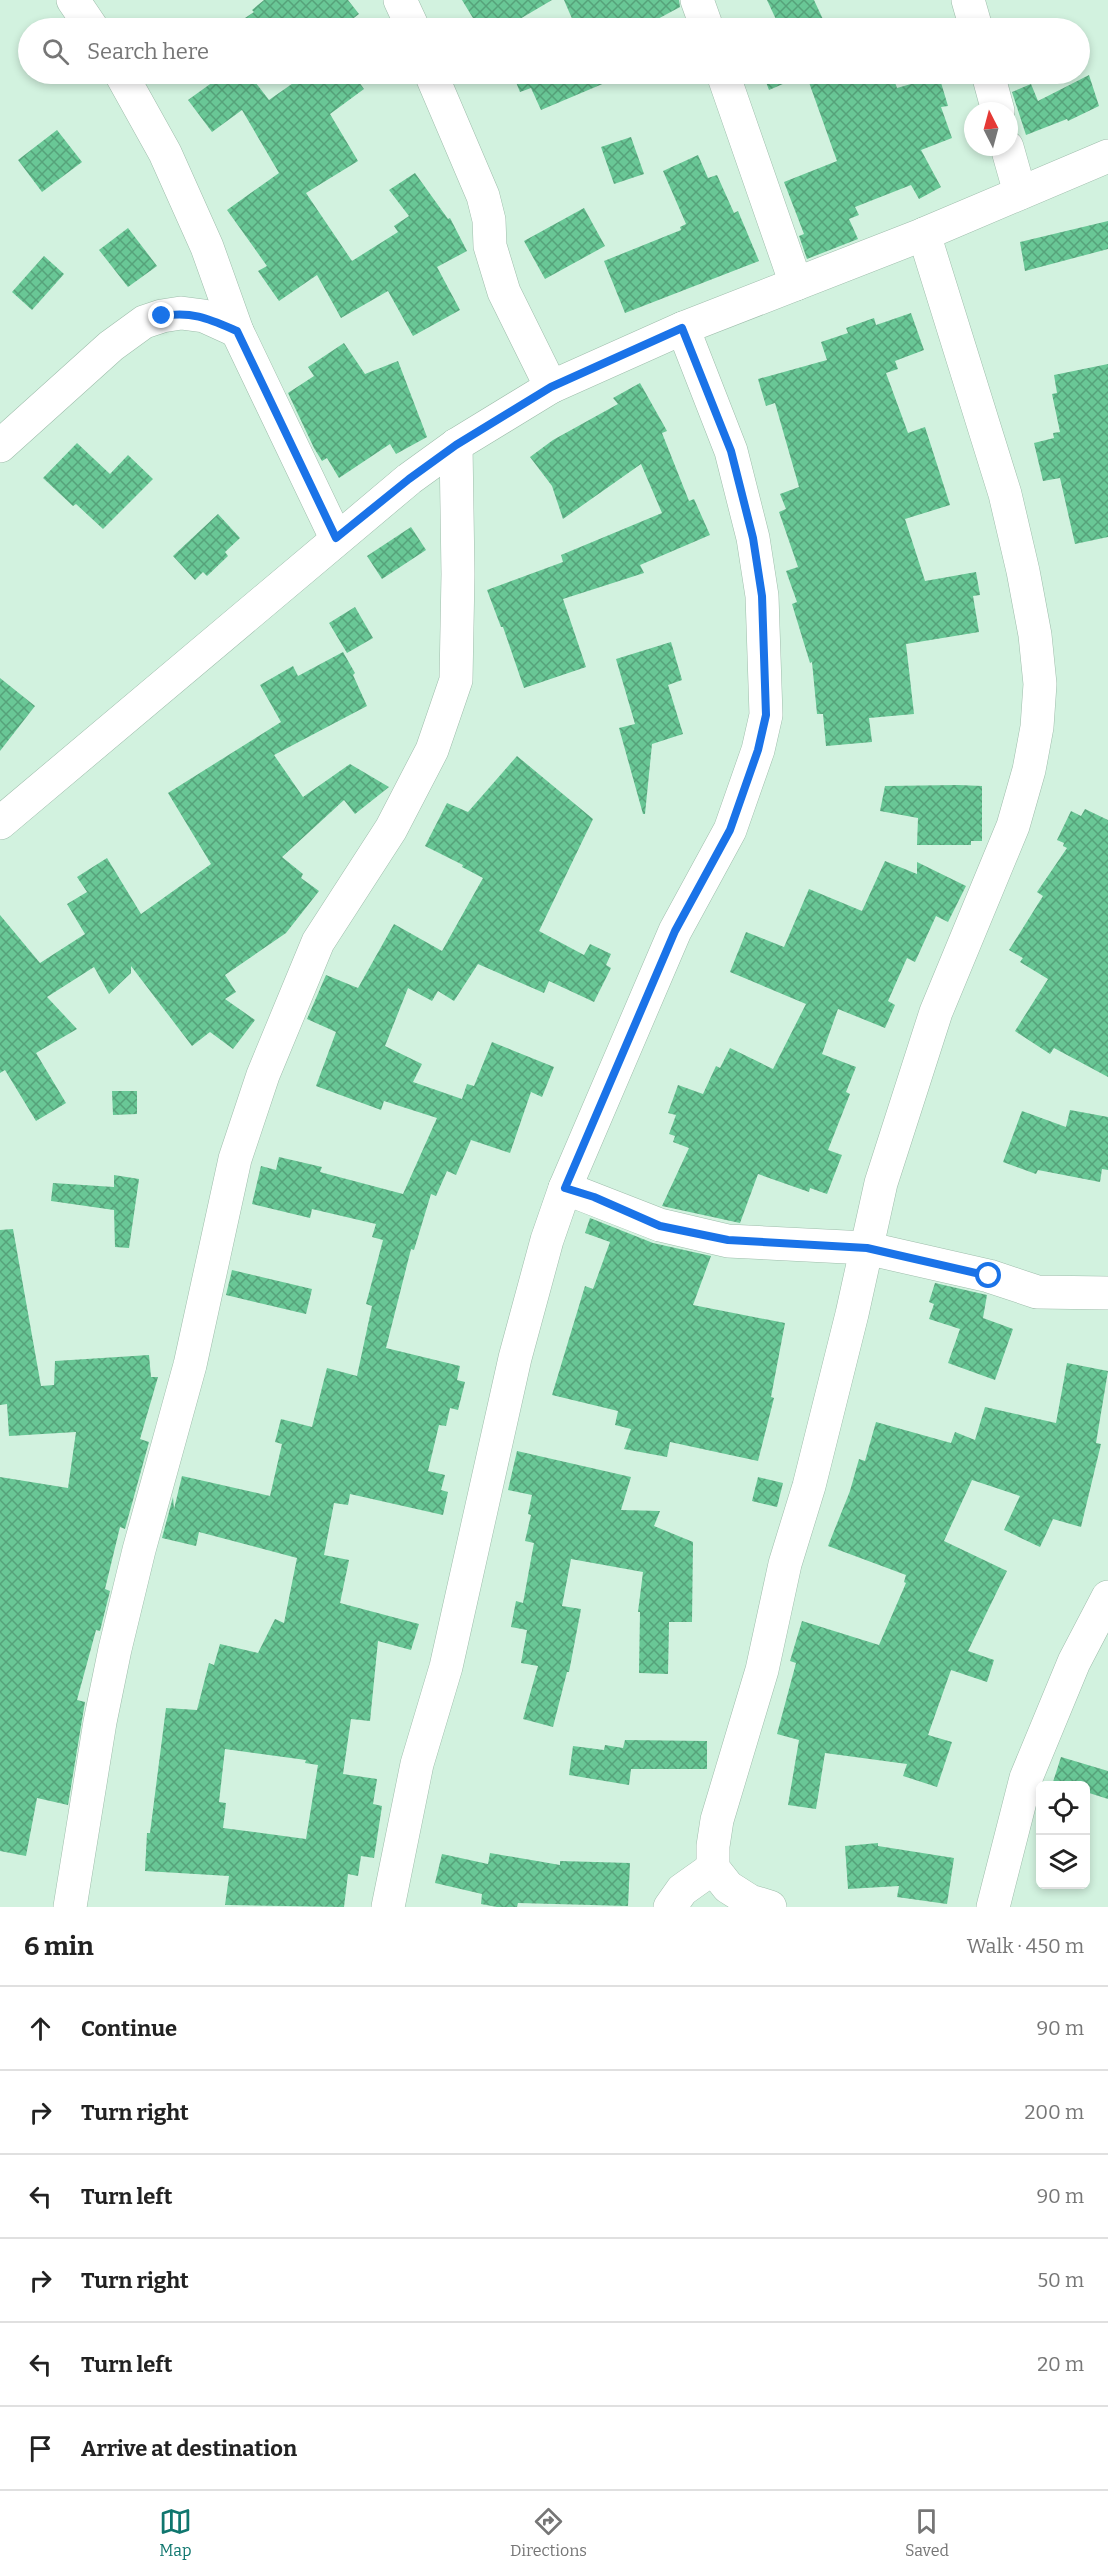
<!DOCTYPE html>
<html lang="en">
<head>
<meta charset="utf-8">
<style>
  :root { --surface:#fff; --page:#f6f6f6; --text:#222; --muted:#767676; --line:#e0e0e0; --accent:#0f766e }
  body { margin:0; font-family:Bitter,serif; background:var(--page); color:var(--text) }
  .controls { position:absolute; right:18px; bottom:18px; display:grid; overflow:hidden; border-radius:9px; box-shadow:0 3px 9px #0003 }
  .controls button { width:54px; height:54px; display:grid; place-items:center; padding:0; border:0; border-bottom:2px solid var(--line); background:var(--surface); color:var(--text); font:30px sans-serif }
  .compass { position:absolute; left:964px; top:102px; width:54px; height:54px; border-radius:50%; background:var(--surface); box-shadow:0 3px 9px #0003; rotate:354deg }
  .stop { position:absolute; width:18px; height:18px; margin:-14px; border:4px solid #1a73e8; border-radius:50%; background:#fff }
  .stop.end { background:#1a73e8; border-color:#fff; box-shadow:0 2px 6px #0008 }
  .list { margin:0; padding:0; list-style:none }
  h2 { display:flex; justify-content:space-between; align-items:center; height:78px; margin:0; padding:0 24px; font-size:26px }
  h2 small { font-size:20px; font-weight:400; color:var(--muted) }
  .list li { display:grid; grid-template-columns:39px 1fr auto; gap:18px; align-items:center; box-sizing:border-box; height:84px; padding:0 24px; border-top:2px solid var(--line) }
  .list b { display:block; font-size:22px; white-space:nowrap }
  .list em { font-size:20px; font-style:normal; color:var(--muted) }
  .icon { flex:none; width:33px; height:33px; fill:none; stroke:currentColor; stroke-width:2; stroke-linecap:round; stroke-linejoin:round }
  .map { position:relative; flex:none; width:1108px; height:1907px; overflow:hidden }
  .search { position:absolute; background:var(--surface); box-shadow:0 3px 9px #0003; left:18px; right:18px; top:18px; height:66px; display:flex; align-items:center; gap:15px; box-sizing:border-box; padding:0 21px; border-radius:33px; color:var(--muted); font-size:22px }
  .sheet { height:582px; background:var(--surface) }
  nav { display:flex; justify-content:space-around; align-items:center; box-sizing:border-box; height:84px; border-top:2px solid var(--line); background:var(--surface); font-size:16px; color:var(--muted) }
  nav a { display:grid; justify-items:center; gap:3px }
  nav .on { color:var(--accent) }
  .map>svg:first-child { display:block }
</style>
</head>
<body>
<div class="map">
<svg width="1108" height="1907" viewBox="0 0 1108 1907">
  <defs>
    <pattern id="building-cross-hatch" width="8" height="8" patternUnits="userSpaceOnUse" patternTransform="scale(1.5)"><rect width="8" height="8" fill="#69c796"/><path d="M0 0l8 8M0 8l8-8" fill="none" stroke="#56a27a"/></pattern>
  </defs>
  <rect width="100%" height="100%" fill="#d2f2df"/>
  <!-- building -->
  <g fill="url(#building-cross-hatch)" fill-rule="evenodd">
    <path d="M 264,0 L 348,0 L 359,14 L 341,28 L 230,28 L 254,12 L 252,10 Z"/>
    <path d="M 462,0 L 552,0 L 508,26 L 510,28 L 479,28 Z"/>
    <path d="M 564,0 L 679,0 L 680,7 L 641,28 L 576,28 Z"/>
    <path d="M 767,0 L 814,0 L 827,28 L 780,28 Z"/>
    <path d="M 224,74 L 249,74 L 269,100 L 306,74 L 353,74 L 364,89 L 330,114 L 358,161 L 306,193 L 352,261 L 398,232 L 394,226 L 409,216 L 389,190 L 415,173 L 448,219 L 450,218 L 467,251 L 437,267 L 460,310 L 413,336 L 388,291 L 341,318 L 317,275 L 279,301 L 258,271 L 267,266 L 227,210 L 279,173 L 242,110 L 212,132 L 188,100 Z"/>
    <path d="M 501,74 L 626,74 L 541,110 L 531,88 L 520,92 L 513,75 L 503,78 Z"/>
    <path d="M 763,74 L 892,74 L 897,88 L 939,76 L 948,106 L 941,107 L 952,138 L 921,150 L 941,187 L 919,199 L 911,185 L 855,207 L 859,215 L 849,219 L 858,239 L 807,259 L 799,236 L 804,234 L 784,182 L 837,161 L 806,74 L 769,90 Z"/>
    <path d="M 1089,75 L 1099,106 L 1068,121 L 1067,119 L 1026,135 L 1012,92 L 1031,84 L 1038,101 Z"/>
    <path d="M 57,130 L 82,162 L 42,192 L 18,160 Z"/>
    <path d="M 631,137 L 644,174 L 614,184 L 601,147 Z"/>
    <path d="M 698,155 L 708,178 L 717,175 L 734,213 L 738,211 L 759,261 L 625,313 L 604,261 L 681,230 L 680,227 L 686,224 L 663,171 Z"/>
    <path d="M 584,208 L 605,246 L 545,279 L 524,241 Z"/>
    <path d="M 1108,221 L 1108,249 L 1025,271 L 1020,242 Z"/>
    <path d="M 128,228 L 157,266 L 128,287 L 99,250 Z"/>
    <path d="M 44,256 L 64,274 L 32,310 L 12,292 Z"/>
    <path d="M 911,313 L 924,350 L 895,361 L 898,369 L 886,373 L 908,433 L 925,427 L 950,505 L 905,519 L 925,581 L 976,572 L 980,595 L 973,596 L 979,632 L 906,644 L 914,714 L 869,718 L 872,742 L 826,746 L 823,714 L 817,714 L 812,662 L 810,663 L 792,604 L 797,602 L 786,571 L 798,567 L 779,512 L 786,509 L 780,494 L 799,487 L 775,403 L 766,406 L 758,379 L 827,360 L 821,342 L 848,333 L 846,328 L 874,318 L 876,325 Z"/>
    <path d="M 344,343 L 365,374 L 398,361 L 427,437 L 396,454 L 390,444 L 339,478 L 327,458 L 322,461 L 314,448 L 288,393 L 314,376 L 308,367 Z"/>
    <path d="M 1108,364 L 1108,537 L 1075,544 L 1060,478 L 1043,481 L 1034,443 L 1054,438 L 1053,433 L 1060,432 L 1052,394 L 1057,393 L 1054,375 Z"/>
    <path d="M 640,383 L 667,431 L 662,433 L 689,501 L 694,499 L 710,535 L 640,565 L 644,573 L 563,599 L 586,667 L 524,688 L 503,627 L 501,627 L 487,590 L 563,562 L 561,555 L 662,513 L 641,464 L 563,519 L 552,486 L 530,457 L 553,440 L 618,404 L 613,398 Z"/>
    <path d="M 77,443 L 110,474 L 128,455 L 153,479 L 103,529 L 76,504 L 73,506 L 43,478 Z"/>
    <path d="M 218,514 L 240,538 L 225,552 L 228,556 L 207,576 L 203,572 L 195,580 L 173,556 Z"/>
    <path d="M 411,527 L 426,550 L 382,579 L 367,556 Z"/>
    <path d="M 355,607 L 373,638 L 347,653 L 329,623 Z"/>
    <path d="M 671,642 L 682,680 L 668,685 L 683,734 L 652,744 L 645,814 L 643,814 L 619,728 L 635,724 L 616,659 Z"/>
    <path d="M 343,652 L 355,673 L 353,675 L 367,706 L 274,755 L 303,797 L 350,764 L 389,787 L 355,814 L 344,800 L 282,857 L 303,874 L 301,878 L 319,891 L 286,933 L 225,975 L 236,992 L 225,999 L 255,1020 L 233,1049 L 210,1032 L 192,1046 L 131,966 L 131,973 L 109,994 L 94,967 L 47,997 L 77,1029 L 36,1053 L 66,1103 L 36,1121 L 5,1070 L 0,1073 L 0,915 L 40,963 L 85,934 L 67,904 L 87,892 L 77,877 L 107,858 L 141,914 L 211,864 L 168,793 L 281,722 L 260,685 L 293,666 L 298,676 Z"/>
    <path d="M 0,678 L 35,706 L 0,751 Z"/>
    <path d="M 517,756 L 593,819 L 539,931 L 584,955 L 590,944 L 611,954 L 606,965 L 611,968 L 594,1002 L 549,981 L 544,993 L 478,964 L 454,1001 L 438,991 L 432,1001 L 408,988 L 385,1046 L 422,1064 L 413,1082 L 462,1099 L 467,1084 L 474,1086 L 492,1042 L 554,1067 L 542,1097 L 531,1092 L 510,1153 L 471,1140 L 456,1175 L 447,1171 L 436,1196 L 431,1194 L 414,1250 L 411,1249 L 386,1348 L 460,1366 L 457,1380 L 465,1382 L 458,1410 L 450,1408 L 446,1426 L 439,1425 L 428,1471 L 445,1475 L 441,1490 L 448,1492 L 443,1515 L 350,1494 L 348,1505 L 334,1503 L 324,1555 L 349,1560 L 340,1603 L 419,1624 L 411,1650 L 378,1641 L 370,1721 L 351,1719 L 343,1774 L 377,1779 L 373,1804 L 382,1806 L 374,1858 L 361,1856 L 358,1876 L 348,1874 L 344,1907 L 225,1905 L 229,1876 L 145,1871 L 147,1833 L 150,1833 L 166,1708 L 197,1710 L 209,1663 L 214,1665 L 220,1644 L 258,1653 L 275,1619 L 284,1623 L 297,1558 L 199,1532 L 196,1546 L 162,1538 L 173,1497 L 174,1509 L 182,1476 L 270,1496 L 282,1444 L 275,1442 L 281,1419 L 312,1427 L 327,1368 L 357,1376 L 372,1306 L 366,1304 L 383,1240 L 372,1237 L 376,1224 L 312,1209 L 310,1218 L 252,1204 L 261,1166 L 276,1170 L 279,1157 L 322,1167 L 320,1172 L 403,1194 L 437,1118 L 384,1101 L 381,1110 L 316,1086 L 336,1032 L 307,1019 L 326,975 L 358,988 L 394,924 L 442,951 L 483,878 L 462,867 L 463,865 L 425,846 L 447,803 L 468,812 ZM 225,1749 L 306,1760 L 305,1763 L 318,1765 L 306,1839 L 223,1828 L 226,1803 L 219,1802 Z"/>
    <path d="M 958,785 L 982,786 L 982,841 L 971,841 L 971,845 L 917,845 L 918,818 L 880,811 L 885,786 Z"/>
    <path d="M 1085,809 L 1108,820 L 1108,1077 L 1054,1048 L 1050,1054 L 1015,1031 L 1048,979 L 1020,962 L 1023,958 L 1009,950 L 1043,896 L 1037,892 L 1067,848 L 1063,846 L 1064,843 L 1057,840 L 1071,811 L 1081,816 Z"/>
    <path d="M 885,861 L 917,874 L 917,862 L 966,886 L 948,922 L 936,916 L 915,962 L 907,958 L 888,1001 L 895,1005 L 885,1028 L 838,1009 L 822,1054 L 856,1067 L 846,1092 L 850,1094 L 828,1150 L 842,1155 L 827,1194 L 810,1188 L 809,1192 L 758,1174 L 740,1223 L 662,1206 L 689,1148 L 673,1142 L 675,1136 L 669,1134 L 676,1115 L 668,1113 L 678,1085 L 703,1094 L 716,1066 L 720,1068 L 730,1048 L 773,1069 L 806,1004 L 730,972 L 746,932 L 784,947 L 809,889 L 862,911 Z"/>
    <path d="M 112,1091 L 137,1091 L 137,1114 L 113,1115 Z"/>
    <path d="M 1070,1110 L 1108,1117 L 1108,1170 L 1102,1169 L 1100,1182 L 1038,1170 L 1036,1174 L 1003,1162 L 1022,1111 L 1066,1127 Z"/>
    <path d="M 114,1175 L 139,1179 L 129,1248 L 115,1247 L 114,1210 L 51,1201 L 53,1183 L 114,1187 Z"/>
    <path d="M 590,1218 L 653,1243 L 711,1256 L 693,1305 L 785,1323 L 771,1397 L 774,1398 L 758,1461 L 670,1442 L 667,1457 L 624,1449 L 631,1429 L 615,1425 L 618,1411 L 552,1395 L 585,1286 L 593,1289 L 610,1242 L 585,1233 Z"/>
    <path d="M 13,1229 L 41,1386 L 54,1385 L 55,1361 L 149,1355 L 151,1377 L 158,1377 L 140,1439 L 149,1442 L 125,1529 L 120,1527 L 105,1589 L 110,1591 L 100,1631 L 96,1630 L 77,1700 L 85,1702 L 68,1805 L 37,1798 L 26,1856 L 0,1851 L 0,1477 L 68,1488 L 76,1432 L 9,1436 L 7,1404 L 0,1405 L 0,1230 Z"/>
    <path d="M 232,1270 L 312,1289 L 306,1314 L 226,1295 Z"/>
    <path d="M 935,1283 L 987,1295 L 983,1318 L 1013,1329 L 995,1380 L 948,1363 L 960,1329 L 929,1319 L 934,1304 L 929,1302 Z"/>
    <path d="M 1067,1363 L 1108,1371 L 1096,1443 L 1101,1444 L 1081,1527 L 1053,1519 L 1040,1547 L 1004,1530 L 1020,1496 L 972,1480 L 944,1541 L 1007,1571 L 968,1651 L 994,1660 L 987,1682 L 951,1670 L 928,1735 L 952,1742 L 937,1787 L 903,1776 L 907,1764 L 825,1753 L 816,1809 L 788,1805 L 799,1740 L 777,1734 L 796,1663 L 790,1661 L 802,1621 L 879,1645 L 906,1583 L 904,1582 L 906,1575 L 828,1546 L 850,1491 L 859,1459 L 865,1461 L 876,1422 L 951,1443 L 955,1432 L 975,1440 L 985,1407 L 1056,1423 Z"/>
    <path d="M 517,1451 L 631,1477 L 621,1510 L 660,1511 L 654,1526 L 693,1542 L 692,1622 L 669,1622 L 668,1674 L 639,1673 L 640,1612 L 638,1612 L 643,1572 L 571,1559 L 562,1606 L 581,1609 L 569,1672 L 567,1672 L 553,1727 L 523,1719 L 538,1666 L 521,1663 L 527,1630 L 511,1627 L 516,1601 L 523,1603 L 534,1543 L 525,1541 L 531,1515 L 528,1514 L 532,1495 L 508,1490 Z"/>
    <path d="M 758,1477 L 783,1483 L 777,1507 L 752,1501 Z"/>
    <path d="M 625,1740 L 707,1741 L 707,1769 L 631,1769 L 629,1785 L 569,1775 L 573,1746 L 604,1750 L 605,1745 L 623,1748 Z"/>
    <path d="M 1061,1757 L 1108,1771 L 1108,1799 L 1086,1792 L 1086,1785 L 1066,1785 L 1053,1782 Z"/>
    <path d="M 878,1843 L 878,1846 L 954,1858 L 947,1904 L 897,1897 L 899,1886 L 848,1889 L 845,1846 Z"/>
    <path d="M 490,1853 L 560,1865 L 560,1861 L 630,1863 L 628,1906 L 518,1903 L 517,1907 L 497,1907 L 481,1904 L 482,1894 L 435,1883 L 442,1854 L 488,1864 Z"/>
  </g>
  <g fill="none" stroke-linecap="round" stroke-linejoin="round">
    <!-- minor casing -->
    <g stroke="#9ebdab" stroke-width="34">
      <g id="minor">
        <path d="M 73,0 L 92,28"/>
        <path d="M 400,0 L 413,28"/>
        <path d="M 697,0 L 707,28"/>
        <path d="M 968,0 L 976,28"/>
        <path d="M 121,74 L 165,153 L 207,247 L 237,331 L 336,538"/>
        <path d="M 431,74 L 483,196 L 489,220 L 490,246 L 504,292 L 551,387"/>
        <path d="M 723,74 L 796,284"/>
        <path d="M 988,74 L 998,111"/>
        <path d="M 1007,147 L 1020,193"/>
        <path d="M 0,446 L 111,346 L 144,322 L 162,316 L 181,313 L 204,316 L 237,331"/>
        <path d="M 0,823 L 409,479 L 456,445 L 551,387 L 683,328 L 924,234 L 1108,156"/>
        <path d="M 565,1188 L 660,1225 L 728,1241 L 866,1248 L 989,1276 L 1037,1292 L 1108,1293"/>
        <path d="M 70,1907 L 100,1722 L 115,1649 L 139,1550 L 190,1365 L 235,1159 L 263,1075 L 318,942 L 391,829 L 432,750 L 456,680 L 458,574 L 456,445"/>
        <path d="M 388,1907 L 417,1764 L 446,1667 L 515,1358 L 547,1240 L 565,1188 L 675,931 L 730,830 L 758,750 L 766,715 L 762,596 L 753,538 L 731,451 L 683,328"/>
        <path d="M 670,1907 L 682,1890 L 713,1868"/>
        <path d="M 770,1907 L 750,1901 L 728,1887 L 713,1868 L 713,1846 L 717,1820 L 762,1670 L 785,1564 L 809,1486 L 852,1314 L 881,1183 L 936,1012 L 1013,826 L 1029,770 L 1037,727 L 1040,684 L 1035,635 L 1023,571 L 1005,494 L 924,234"/>
        <path d="M 993,1907 L 1026,1778 L 1074,1662 L 1108,1597"/>
      </g>
    </g>
    <!-- minor -->
    <use href="#minor" stroke="#fff" stroke-width="33"/>
  </g>
  <g fill="none" stroke-linecap="round" stroke-linejoin="round">
    <!-- route -->
    <path stroke="#1a73e8" stroke-width="8" d="M 162,316 C 193,311 209,319 237,331 L 336,538 L 409,479 L 456,445 L 551,387 L 682,328 L 731,451 L 753,538 L 762,596 L 766,715 L 758,750 L 730,830 L 675,931 L 565,1188 L 594,1197 L 660,1226 L 728,1240 L 867,1248 L 989,1276"/>
  </g>
</svg>
<div class="controls">
<button><svg class="icon" aria-label="locate" viewBox="0 0 24 24"><circle cx="12" cy="12" r="6"/><path d="M12 2v4M12 18v4M2 12h4M18 12h4"/></svg></button>
<button><svg class="icon" aria-label="layers" viewBox="0 0 24 24"><path d="M12 4l9 5-9 5-9-5zM3 14l9 5 9-5"/></svg></button>
</div>
<svg class="compass" viewBox="-18 -18 36 36"><path d="M0-13l5 13h-10z" fill="#e53935"/><path d="M0 13l5-13h-10z" fill="#767676"/></svg>
<div class="stop" style="left:989px;top:1276px"></div>
<div class="stop end" style="left:162px;top:316px"></div>
<div class="search"><svg class="icon" aria-label="search" viewBox="0 0 24 24"><circle cx="10" cy="10" r="6"/><path d="M15 15l6 6"/></svg>Search here</div>
</div>
<section class="sheet">
<h2>6 min<small>Walk · 450 m</small></h2>
<ul class="list">
<li><svg class="icon" aria-label="ahead" viewBox="0 0 24 24"><path d="M12 20V5M6 11l6-6 6 6"/></svg><div><b>Continue</b></div><em>90 m</em></li>
<li><svg class="icon" aria-label="right" viewBox="0 0 24 24"><path d="M7 20v-9h11M14 6l5 5-5 5"/></svg><div><b>Turn right</b></div><em>200 m</em></li>
<li><svg class="icon" aria-label="left" viewBox="0 0 24 24"><path d="M17 20v-9H6M10 6l-5 5 5 5"/></svg><div><b>Turn left</b></div><em>90 m</em></li>
<li><svg class="icon" aria-label="right" viewBox="0 0 24 24"><path d="M7 20v-9h11M14 6l5 5-5 5"/></svg><div><b>Turn right</b></div><em>50 m</em></li>
<li><svg class="icon" aria-label="left" viewBox="0 0 24 24"><path d="M17 20v-9H6M10 6l-5 5 5 5"/></svg><div><b>Turn left</b></div><em>20 m</em></li>
<li><svg class="icon" aria-label="arrive" viewBox="0 0 24 24"><path d="M6 21V4h12l-3 4 3 4H6"/></svg><div><b>Arrive at destination</b></div></li>
</ul>
</section>
<nav>
<a class="on"><svg class="icon" aria-label="map" viewBox="0 0 24 24"><path d="M3 6l6-2 6 2 6-2v14l-6 2-6-2-6 2zM9 4v14M15 6v14"/></svg>Map</a>
<a><svg class="icon" aria-label="directions" viewBox="0 0 24 24"><path d="M12 3l9 9-9 9-9-9zM9 14v-3h6M13 9l2 2-2 2"/></svg>Directions</a>
<a><svg class="icon" aria-label="saved" viewBox="0 0 24 24"><path d="M7 4h10v16l-5-4-5 4z"/></svg>Saved</a>
</nav>
</body>
</html>
